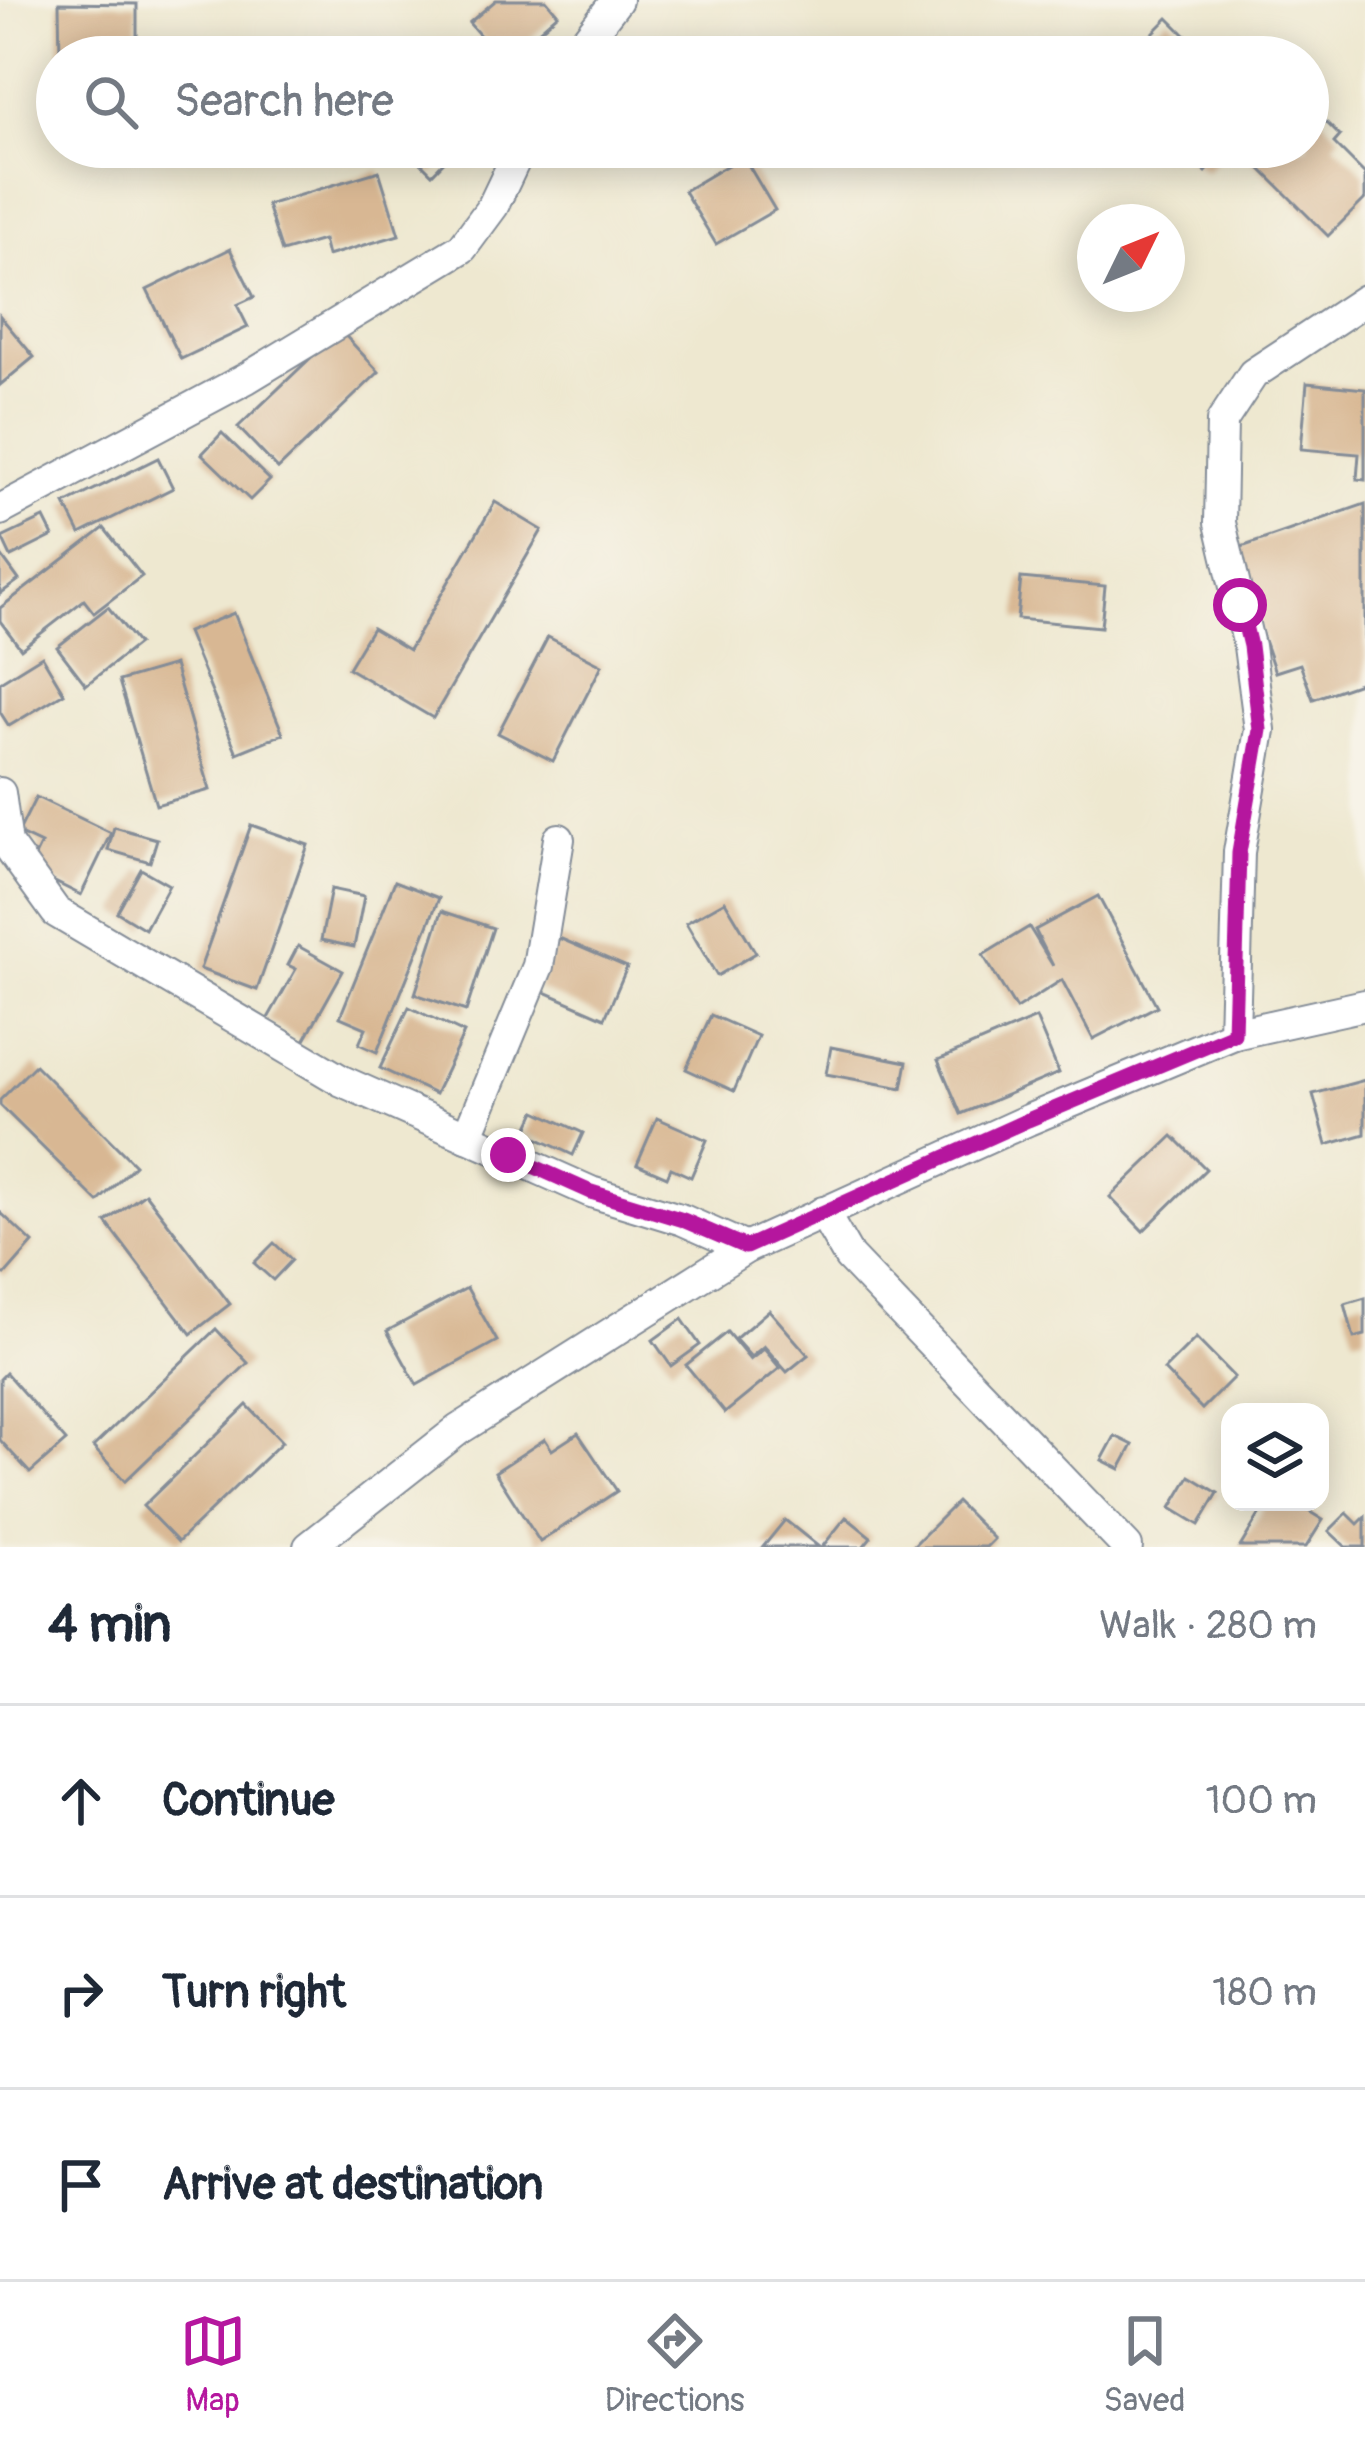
<!DOCTYPE html>
<html lang="en">
<head>
<meta charset="utf-8">
<style>
  :root { --surface:#fff; --page:#f2f2f3; --text:#1f2937; --muted:#747a83; --line:#e0e1e3; --accent:#b5179e }
  body { margin:0; font-family:Pangolin,sans-serif; background:var(--page); color:var(--text) }
  .controls { position:absolute; right:36px; bottom:36px; display:grid; overflow:hidden; border-radius:24px; box-shadow:0 6px 30px #0003 }
  .controls button { width:108px; height:108px; display:grid; place-items:center; padding:0; border:0; border-bottom:3px solid var(--line); background:var(--surface); color:var(--text); font:60px sans-serif }
  .compass { position:absolute; left:1077px; top:204px; width:108px; height:108px; border-radius:50%; background:var(--surface); box-shadow:0 6px 30px #0003; rotate:47deg }
  .stop { position:absolute; width:36px; height:36px; margin:-27px; border:9px solid #b5179e; border-radius:50%; background:#fff }
  .stop.end { background:#b5179e; border-color:#fff; box-shadow:0 3px 12px #0008 }
  .list { margin:0; padding:0; list-style:none }
  h2 { display:flex; justify-content:space-between; align-items:center; height:156px; margin:0; padding:0 48px; font-size:51px }
  h2 small { font-size:39px; font-weight:400; color:var(--muted) }
  .list li { display:grid; grid-template-columns:78px 1fr auto; gap:36px; align-items:center; box-sizing:border-box; height:192px; padding:0 48px; border-top:3px solid var(--line) }
  .list b { display:block; font-size:45px; white-space:nowrap }
  .list em { font-size:39px; font-style:normal; color:var(--muted) }
  .icon { flex:none; width:66px; height:66px; fill:none; stroke:currentColor; stroke-width:2; stroke-linecap:round; stroke-linejoin:round }
  .map { position:relative; flex:none; width:1365px; height:1547px; overflow:hidden }
  .search { position:absolute; background:var(--surface); box-shadow:0 6px 30px #0003; left:36px; right:36px; top:36px; height:132px; display:flex; align-items:center; gap:30px; box-sizing:border-box; padding:0 42px; border-radius:66px; color:var(--muted); font-size:45px }
  .sheet { height:732px; background:var(--surface) }
  nav { display:flex; justify-content:space-around; align-items:center; box-sizing:border-box; height:168px; border-top:3px solid var(--line); background:var(--surface); font-size:33px; color:var(--muted) }
  nav a { display:grid; justify-items:center; gap:6px }
  nav .on { color:var(--accent) }
  .map>svg:first-child { display:block }
</style>
</head>
<body>
<div class="map">
<svg width="1365" height="1547" viewBox="0 0 1365 1547">
  <rect width="100%" height="100%" fill="#f7f3e8"/>
  <filter id="ink" filterUnits="userSpaceOnUse"><feTurbulence type="fractalNoise" baseFrequency=".00833" numOctaves="2"/><feDisplacementMap in="SourceGraphic" scale="24" xChannelSelector="R" yChannelSelector="G"/><feConvolveMatrix kernelMatrix="1 2 1 2 8 2 1 2 1" color-interpolation-filters="sRGB"/></filter>
  <filter id="wash" filterUnits="userSpaceOnUse"><feTurbulence type="fractalNoise" baseFrequency=".004" numOctaves="4" result="noise"/><feDisplacementMap in="SourceGraphic" scale="48" xChannelSelector="R" yChannelSelector="G"/><feGaussianBlur stdDeviation="2.7" result="paint"/><feColorMatrix in="noise" values="0 0 0 0 0 0 0 0 0 0 0 0 0 0 0 0 0 1.4 0 .05"/><feComposite in="paint" operator="in"/></filter>
  <g filter="url(#wash)">
    <rect width="100%" height="100%" fill="#eee8d0"/>
    <g id="blocks">
      <!-- building -->
      <g fill="#d8b793">
        <path d="M 496,0 L 546,0 L 558,14 L 509,57 L 499,57 L 469,23 Z"/>
        <path d="M 59,3 L 137,4 L 137,57 L 60,57 Z"/>
        <path d="M 1168,18 L 1204,54 L 1201,57 L 1129,57 Z"/>
        <path d="M 1308,104 L 1340,136 L 1334,143 L 1365,174 L 1365,199 L 1328,236 L 1251,159 L 1263,147 L 1308,147 Z"/>
        <path d="M 405,147 L 458,147 L 432,174 Z"/>
        <path d="M 1177,147 L 1228,147 L 1206,172 Z"/>
        <path d="M 743,156 L 775,210 L 716,244 L 684,191 Z"/>
        <path d="M 379,171 L 399,235 L 327,256 L 323,240 L 282,252 L 267,205 Z"/>
        <path d="M 230,249 L 254,297 L 237,305 L 248,327 L 181,359 L 147,290 Z"/>
        <path d="M 0,316 L 34,357 L 0,385 Z"/>
        <path d="M 340,330 L 379,372 L 278,469 L 238,427 Z"/>
        <path d="M 1307,383 L 1365,389 L 1365,480 L 1357,479 L 1359,454 L 1301,449 Z"/>
        <path d="M 222,433 L 270,480 L 250,500 L 202,454 Z"/>
        <path d="M 158,458 L 173,488 L 80,534 L 65,504 Z"/>
        <path d="M 495,502 L 542,530 L 433,718 L 348,668 L 372,628 L 409,650 Z"/>
        <path d="M 1365,504 L 1365,681 L 1313,699 L 1300,664 L 1275,672 L 1233,550 Z"/>
        <path d="M 44,518 L 53,536 L 11,557 L 2,538 Z"/>
        <path d="M 104,528 L 142,576 L 94,613 L 84,600 L 21,649 L 0,621 L 0,608 Z"/>
        <path d="M 0,554 L 19,580 L 0,594 Z"/>
        <path d="M 1021,578 L 1105,586 L 1101,627 L 1017,619 Z"/>
        <path d="M 108,607 L 138,644 L 86,685 L 57,647 Z"/>
        <path d="M 234,613 L 283,734 L 237,753 L 187,632 Z"/>
        <path d="M 548,637 L 602,665 L 553,761 L 498,733 Z"/>
        <path d="M 42,656 L 64,693 L 9,726 L 0,712 L 0,682 Z"/>
        <path d="M 174,665 L 210,790 L 156,805 L 119,681 Z"/>
        <path d="M 36,797 L 111,833 L 81,895 L 29,869 L 41,844 L 18,833 Z"/>
        <path d="M 251,825 L 308,845 L 257,990 L 200,969 Z"/>
        <path d="M 114,827 L 157,839 L 150,862 L 108,850 Z"/>
        <path d="M 141,869 L 169,885 L 145,929 L 117,912 Z"/>
        <path d="M 395,881 L 439,898 L 377,1052 L 359,1044 L 366,1028 L 340,1017 Z"/>
        <path d="M 331,889 L 364,896 L 354,947 L 321,940 Z"/>
        <path d="M 1098,896 L 1157,1006 L 1093,1039 L 1062,980 L 1016,1009 L 983,955 L 1029,927 L 1053,966 L 1035,930 Z"/>
        <path d="M 725,901 L 756,953 L 717,976 L 686,923 Z"/>
        <path d="M 442,911 L 493,928 L 466,1011 L 415,994 Z"/>
        <path d="M 559,938 L 627,967 L 605,1018 L 538,989 Z"/>
        <path d="M 298,946 L 343,971 L 304,1041 L 267,1020 L 296,969 L 288,965 Z"/>
        <path d="M 409,1007 L 464,1033 L 435,1094 L 380,1068 Z"/>
        <path d="M 711,1015 L 758,1036 L 734,1091 L 686,1069 Z"/>
        <path d="M 1036,1018 L 1059,1073 L 961,1114 L 938,1060 Z"/>
        <path d="M 831,1047 L 907,1062 L 902,1088 L 826,1074 Z"/>
        <path d="M 35,1065 L 135,1165 L 98,1202 L 0,1105 L 0,1100 Z"/>
        <path d="M 1365,1080 L 1365,1134 L 1327,1145 L 1313,1094 Z"/>
        <path d="M 536,1111 L 583,1133 L 573,1155 L 526,1133 Z"/>
        <path d="M 657,1118 L 707,1140 L 691,1177 L 671,1168 L 667,1177 L 637,1164 Z"/>
        <path d="M 1173,1136 L 1206,1169 L 1143,1231 L 1110,1197 Z"/>
        <path d="M 145,1193 L 230,1304 L 191,1334 L 106,1222 Z"/>
        <path d="M 0,1212 L 33,1243 L 5,1275 L 0,1271 Z"/>
        <path d="M 274,1243 L 292,1260 L 273,1280 L 254,1263 Z"/>
        <path d="M 467,1288 L 497,1341 L 417,1385 L 387,1331 Z"/>
        <path d="M 1365,1298 L 1365,1335 L 1354,1338 L 1345,1304 Z"/>
        <path d="M 769,1310 L 808,1355 L 787,1372 L 764,1346 L 751,1357 L 735,1339 Z"/>
        <path d="M 682,1319 L 700,1345 L 671,1366 L 653,1340 Z"/>
        <path d="M 216,1329 L 248,1363 L 125,1481 L 93,1447 Z"/>
        <path d="M 727,1332 L 750,1360 L 764,1349 L 780,1368 L 725,1413 L 686,1365 Z"/>
        <path d="M 1196,1338 L 1234,1377 L 1202,1409 L 1164,1370 Z"/>
        <path d="M 6,1373 L 66,1441 L 30,1473 L 0,1440 L 0,1379 Z"/>
        <path d="M 247,1405 L 282,1442 L 178,1542 L 143,1506 Z"/>
        <path d="M 578,1433 L 617,1491 L 540,1542 L 495,1472 L 545,1439 L 552,1450 Z"/>
        <path d="M 1115,1436 L 1133,1445 L 1120,1469 L 1102,1460 Z"/>
        <path d="M 1190,1476 L 1218,1493 L 1199,1525 L 1171,1508 Z"/>
        <path d="M 957,1502 L 994,1539 L 986,1547 L 912,1547 Z"/>
        <path d="M 1267,1502 L 1294,1502 L 1323,1520 L 1306,1547 L 1240,1547 Z"/>
        <path d="M 1347,1513 L 1358,1524 L 1365,1517 L 1365,1547 L 1346,1547 L 1329,1531 Z"/>
        <path d="M 846,1517 L 871,1537 L 863,1547 L 822,1547 Z"/>
        <path d="M 785,1520 L 819,1547 L 763,1547 Z"/>
      </g>
    </g>
  </g>
  <g filter="url(#ink)">
    <use href="#blocks" fill-opacity="0" stroke="#848c97" stroke-width="3"/>
    <g fill="none" stroke-linecap="round" stroke-linejoin="round">
      <!-- minor casing -->
      <g stroke="#848c97" stroke-width="34">
        <g id="minor">
          <path d="M 573,57 L 617,0"/>
          <path d="M 0,510 L 247,378 L 462,248 L 493,206 L 521,147"/>
          <path d="M 0,793 L 7,844 L 56,912 L 342,1081 L 591,1192 L 683,1220 L 746,1248"/>
          <path d="M 1234,1034 L 1239,852 L 1260,730 L 1249,646 L 1220,523 L 1222,421 L 1253,374 L 1365,300"/>
          <path d="M 467,1137 L 538,966 L 559,839"/>
          <path d="M 823,1212 L 849,1257 L 1127,1547"/>
          <path d="M 309,1547 L 458,1430 L 746,1248 L 1028,1120 L 1234,1034 L 1365,1005"/>
        </g>
      </g>
      <!-- minor -->
      <use href="#minor" stroke="#fff" stroke-width="30"/>
    </g>
  </g>
  <g fill="none" stroke-linecap="round" stroke-linejoin="round" filter="url(#ink)">
    <!-- route -->
    <path stroke="#b5179e" stroke-width="15" d="M 508,1155 L 591,1192 L 683,1220 L 746,1247 L 1028,1120 L 1234,1034 L 1239,853 L 1260,730 L 1250,646 L 1240,605"/>
  </g>
</svg>
<div class="controls">
<button><svg class="icon" aria-label="layers" viewBox="0 0 24 24"><path d="M12 4l9 5-9 5-9-5zM3 14l9 5 9-5"/></svg></button>
</div>
<svg class="compass" viewBox="-18 -18 36 36"><path d="M0-13l5 13h-10z" fill="#e53935"/><path d="M0 13l5-13h-10z" fill="#747a83"/></svg>
<div class="stop" style="left:1240px;top:605px"></div>
<div class="stop end" style="left:508px;top:1155px"></div>
<div class="search"><svg class="icon" aria-label="search" viewBox="0 0 24 24"><circle cx="10" cy="10" r="6"/><path d="M15 15l6 6"/></svg>Search here</div>
</div>
<section class="sheet">
<h2>4 min<small>Walk · 280 m</small></h2>
<ul class="list">
<li><svg class="icon" aria-label="ahead" viewBox="0 0 24 24"><path d="M12 20V5M6 11l6-6 6 6"/></svg><div><b>Continue</b></div><em>100 m</em></li>
<li><svg class="icon" aria-label="right" viewBox="0 0 24 24"><path d="M7 20v-9h11M14 6l5 5-5 5"/></svg><div><b>Turn right</b></div><em>180 m</em></li>
<li><svg class="icon" aria-label="arrive" viewBox="0 0 24 24"><path d="M6 21V4h12l-3 4 3 4H6"/></svg><div><b>Arrive at destination</b></div></li>
</ul>
</section>
<nav>
<a class="on"><svg class="icon" aria-label="map" viewBox="0 0 24 24"><path d="M3 6l6-2 6 2 6-2v14l-6 2-6-2-6 2zM9 4v14M15 6v14"/></svg>Map</a>
<a><svg class="icon" aria-label="directions" viewBox="0 0 24 24"><path d="M12 3l9 9-9 9-9-9zM9 14v-3h6M13 9l2 2-2 2"/></svg>Directions</a>
<a><svg class="icon" aria-label="saved" viewBox="0 0 24 24"><path d="M7 4h10v16l-5-4-5 4z"/></svg>Saved</a>
</nav>
</body>
</html>
